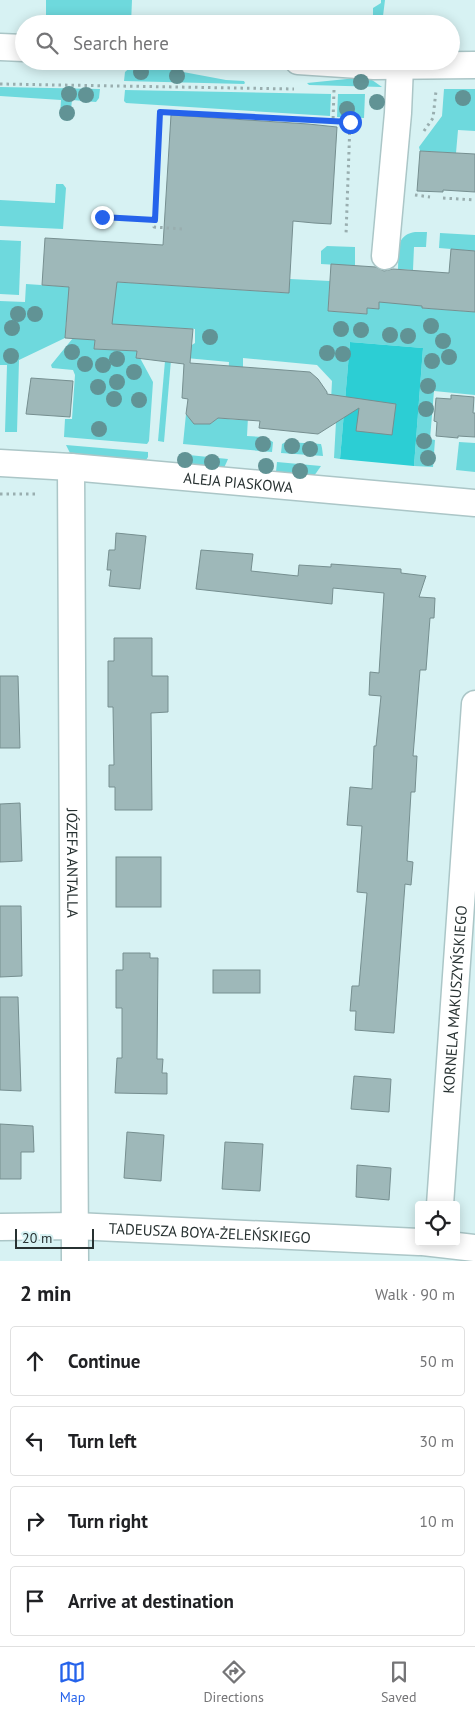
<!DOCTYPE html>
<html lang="en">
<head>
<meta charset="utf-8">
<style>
  :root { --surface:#fff; --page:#f2f2f2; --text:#202124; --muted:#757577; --line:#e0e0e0; --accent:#2563eb }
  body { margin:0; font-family:"PT Sans",sans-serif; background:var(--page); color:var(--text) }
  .controls { position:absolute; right:15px; bottom:15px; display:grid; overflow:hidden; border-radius:5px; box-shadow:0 2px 12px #0003 }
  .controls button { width:45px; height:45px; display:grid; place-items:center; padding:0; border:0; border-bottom:1px solid var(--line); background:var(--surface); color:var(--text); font:25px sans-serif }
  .scale { position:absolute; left:15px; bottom:12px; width:79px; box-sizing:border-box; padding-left:5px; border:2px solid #273131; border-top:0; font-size:14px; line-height:18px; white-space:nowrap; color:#273131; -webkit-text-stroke:4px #d7f2f3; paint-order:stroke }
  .stop { position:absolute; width:15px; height:15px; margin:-11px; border:4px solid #2563eb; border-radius:50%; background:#fff }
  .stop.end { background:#2563eb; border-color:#fff; box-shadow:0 1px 5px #0008 }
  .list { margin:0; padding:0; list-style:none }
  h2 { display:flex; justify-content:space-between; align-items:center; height:65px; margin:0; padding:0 20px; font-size:21px }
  h2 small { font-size:16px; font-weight:400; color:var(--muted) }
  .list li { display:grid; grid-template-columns:32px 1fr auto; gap:15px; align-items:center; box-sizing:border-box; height:70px; margin:0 10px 10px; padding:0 10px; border:1px solid var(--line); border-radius:5px }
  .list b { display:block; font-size:19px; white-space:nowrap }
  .list em { font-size:16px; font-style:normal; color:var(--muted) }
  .icon { flex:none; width:28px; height:28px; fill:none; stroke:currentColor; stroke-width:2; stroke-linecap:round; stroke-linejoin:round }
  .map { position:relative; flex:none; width:475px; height:1261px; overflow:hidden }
  .search { position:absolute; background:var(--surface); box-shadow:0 2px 12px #0003; left:15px; right:15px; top:15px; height:55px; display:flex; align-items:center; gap:12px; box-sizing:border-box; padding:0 18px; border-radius:28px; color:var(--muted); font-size:19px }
  .sheet { height:385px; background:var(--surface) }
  nav { display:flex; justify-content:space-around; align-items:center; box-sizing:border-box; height:70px; border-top:1px solid var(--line); background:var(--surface); font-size:14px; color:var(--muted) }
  nav a { display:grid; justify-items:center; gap:2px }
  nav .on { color:var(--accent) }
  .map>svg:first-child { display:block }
</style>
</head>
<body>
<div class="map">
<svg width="475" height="1261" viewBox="0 0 475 1261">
  <rect width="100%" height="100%" fill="#d7f2f3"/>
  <!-- green -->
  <g fill="#6ed9dd">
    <path d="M 46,0 L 132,0 L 131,24 L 46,24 Z"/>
    <path d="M 381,0 L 385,0 L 382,24 L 373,24 L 373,8 L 381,3 Z"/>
    <path d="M 155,15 L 310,18 L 310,21 L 283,21 L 284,24 L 155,24 Z"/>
    <path d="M 317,18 L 366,19 L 366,24 L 317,24 Z"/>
    <path d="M 135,63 L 226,80 L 244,81 L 245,83 L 244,84 L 124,81 L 125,72 Z"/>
    <path d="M 357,78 L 372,80 L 382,87 L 309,85 L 307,83 Z"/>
    <path d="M 0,87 L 100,89 L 99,98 L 96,102 L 72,100 L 70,119 L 63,120 L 60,117 L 61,100 L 0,96 Z"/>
    <path d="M 444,89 L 475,89 L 475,131 L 458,130 L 456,153 L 420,151 L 419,147 L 442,116 Z"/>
    <path d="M 125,90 L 331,94 L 330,116 L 126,103 L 124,101 Z"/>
    <path d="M 338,94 L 365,94 L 364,118 L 337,117 Z"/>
    <path d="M 56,184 L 63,184 L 66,188 L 63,229 L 0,226 L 0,200 L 55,203 Z"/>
    <path d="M 415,232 L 427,232 L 426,247 L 414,247 L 413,270 L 398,269 C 399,252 395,235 415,232 Z"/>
    <path d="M 440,233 L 475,235 L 475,251 L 439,248 Z"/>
    <path d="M 0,240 L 21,241 L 19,295 L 0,294 Z"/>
    <path d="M 327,246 L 355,247 L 355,266 L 321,264 L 321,251 Z"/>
    <path d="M 290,279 L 330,281 L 328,311 L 367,314 L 367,308 L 378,309 L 379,301 L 423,285 L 422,308 L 475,312 L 475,395 L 434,391 L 430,439 L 435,440 L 433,467 L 414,466 L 423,348 L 350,342 L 340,459 L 334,458 L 336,422 L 330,421 L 332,381 L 317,365 L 243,358 L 243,368 L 228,378 L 229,362 L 186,358 L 187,348 L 195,343 L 195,329 L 66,322 L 65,338 L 19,360 L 17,432 L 5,432 L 7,365 L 0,365 L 0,301 L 25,302 L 26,284 L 116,290 L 116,282 L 288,293 Z"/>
    <path d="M 73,338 L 95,340 L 94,349 L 137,351 L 136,358 L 140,358 L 153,382 L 149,441 L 147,444 L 64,437 L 65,419 L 72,419 L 75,375 L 73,370 L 52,368 L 51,365 Z"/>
    <path d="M 171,360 L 164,442 L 158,441 L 165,361 Z"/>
    <path d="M 186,414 L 195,424 L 210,424 L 218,418 L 238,420 L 248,417 L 247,436 L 264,437 L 273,442 L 272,452 L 183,444 Z"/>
    <path d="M 286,442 L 321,444 L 322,448 L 323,456 L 281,453 L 282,444 Z"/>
    <path d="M 459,442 L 475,443 L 475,472 L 456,470 Z"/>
    <path d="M 66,445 L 148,452 L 148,457 L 146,460 L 71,455 Z"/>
    <path d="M 179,454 L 228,459 L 224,468 L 180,464 Z"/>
    <path d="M 277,462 L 321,466 L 314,476 L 276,472 Z"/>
  </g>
  <!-- forest -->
  <path fill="#2cced4" d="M 350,342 L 423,348 L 414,466 L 340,459 Z"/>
  <!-- building -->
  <g fill="#9eb8b9" stroke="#768f90">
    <path d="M 171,115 L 308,124 L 337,127 L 331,224 L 314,223 L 293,221 L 289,293 L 117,282 L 112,324 L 193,329 L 190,363 L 310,372 L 318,379 L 327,392 L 327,394 L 396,404 L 392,435 L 356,431 L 359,408 L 318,434 L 259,428 L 260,421 L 218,418 L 210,424 L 194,424 L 186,414 L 188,399 L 182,398 L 184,364 L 136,358 L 137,351 L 94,349 L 95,340 L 65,338 L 69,287 L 42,285 L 45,238 L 163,245 Z"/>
    <path d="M 420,151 L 475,154 L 475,192 L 443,190 L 443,192 L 417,191 Z"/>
    <path d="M 451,249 L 475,251 L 475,312 L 422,308 L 422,306 L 379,302 L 379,309 L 367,308 L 367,314 L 328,311 L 331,264 L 376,267 L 384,271 L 393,269 L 449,273 Z"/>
    <path d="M 31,378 L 73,381 L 70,417 L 26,414 Z"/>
    <path d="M 451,395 L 474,397 L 473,413 L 475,413 L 475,437 L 458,436 L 458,438 L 436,436 L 437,422 L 434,421 L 436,398 L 451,399 Z"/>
    <path d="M 116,533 L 146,536 L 140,589 L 109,586 L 111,570 L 107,570 L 109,550 L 115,550 Z"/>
    <path d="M 201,550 L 253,554 L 251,571 L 298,576 L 299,565 L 331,567 L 331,564 L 401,569 L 401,573 L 426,576 L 419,597 L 435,598 L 434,618 L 430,618 L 426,670 L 420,670 L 413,756 L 417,756 L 415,792 L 411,792 L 407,861 L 413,862 L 411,885 L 405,884 L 394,1033 L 355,1030 L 356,1011 L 350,1011 L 352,986 L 359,986 L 367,893 L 357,892 L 362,826 L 347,825 L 350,787 L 372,789 L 374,746 L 376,746 L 381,696 L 369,695 L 370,672 L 379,673 L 384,593 L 333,588 L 332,604 L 196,589 Z"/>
    <path d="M 114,638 L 152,638 L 152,676 L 168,676 L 168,712 L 151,713 L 152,810 L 115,810 L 115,787 L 109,787 L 109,765 L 114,765 L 113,707 L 108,707 L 108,661 L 114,661 Z"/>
    <path d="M 0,676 L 18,676 L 20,748 L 0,748 Z"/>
    <path d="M 20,803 L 22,861 L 0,862 L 0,804 Z"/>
    <rect x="116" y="857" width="45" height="50"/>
    <path d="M 0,906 L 21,906 L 22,976 L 0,977 Z"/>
    <path d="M 123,953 L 150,953 L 150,958 L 158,958 L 157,1059 L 163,1059 L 162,1073 L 167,1073 L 167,1094 L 115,1093 L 117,1058 L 122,1058 L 122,1008 L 116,1008 L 116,970 L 123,970 Z"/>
    <rect x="213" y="970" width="47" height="23"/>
    <path d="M 0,997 L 18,997 L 21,1091 L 0,1090 Z"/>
    <path d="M 354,1076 L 391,1079 L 389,1112 L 351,1109 Z"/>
    <path d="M 0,1124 L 33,1126 L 34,1152 L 21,1152 L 21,1179 L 0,1179 Z"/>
    <path d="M 127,1132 L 164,1135 L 161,1181 L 124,1178 Z"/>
    <path d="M 225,1142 L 263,1144 L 260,1191 L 222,1189 Z"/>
    <path d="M 357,1165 L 391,1168 L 389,1200 L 356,1197 Z"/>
  </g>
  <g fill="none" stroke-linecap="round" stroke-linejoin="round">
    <!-- minor casing -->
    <g stroke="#abc6c7" stroke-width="29">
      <g id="minor">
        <path d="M 0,47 L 24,48"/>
        <path d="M 298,61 L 374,66 L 475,65"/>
        <path d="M 385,256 L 398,113 L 400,66"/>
        <path id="s1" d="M 0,463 L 71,467 L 475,503"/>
        <path id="s2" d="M 71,467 L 75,1261"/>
        <path id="s3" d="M 440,1205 L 475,704"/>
        <path id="s4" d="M 0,1227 L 75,1226 L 419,1242"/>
        <path d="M 423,1242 L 475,1248"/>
      </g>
    </g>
    <!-- path -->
    <g stroke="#99aeaf" stroke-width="3" stroke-dasharray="2.5 4" stroke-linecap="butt">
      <path d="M 0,84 L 294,89"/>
      <path d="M 334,90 L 333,121 L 350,122 L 346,235"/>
      <path d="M 424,131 L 433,118 L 436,91"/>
      <path d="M 415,195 L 430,197"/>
      <path d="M 443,198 L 475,200"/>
      <path d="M 102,217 L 155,220"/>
      <path d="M 182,229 L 154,227 L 160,112 L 333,121"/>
      <path d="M 0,494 L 39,494"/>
    </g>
    <!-- minor -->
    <use href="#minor" stroke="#fff" stroke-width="26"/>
  </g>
  <!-- trees -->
  <g fill="#619395">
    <circle cx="141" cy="72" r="8"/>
    <circle cx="177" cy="76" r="8"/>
    <circle cx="361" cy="82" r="8"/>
    <circle cx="69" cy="94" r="8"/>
    <circle cx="86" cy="95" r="8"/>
    <circle cx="463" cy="98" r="8"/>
    <circle cx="377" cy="102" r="8"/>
    <circle cx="347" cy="109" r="8"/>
    <circle cx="67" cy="113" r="8"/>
    <circle cx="18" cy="314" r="8"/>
    <circle cx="35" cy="314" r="8"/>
    <circle cx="431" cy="326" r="8"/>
    <circle cx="12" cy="328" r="8"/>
    <circle cx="341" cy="329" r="8"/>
    <circle cx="361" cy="330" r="8"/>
    <circle cx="390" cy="335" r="8"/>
    <circle cx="408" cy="336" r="8"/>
    <circle cx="210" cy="337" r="8"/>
    <circle cx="443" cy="341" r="8"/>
    <circle cx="72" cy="352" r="8"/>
    <circle cx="327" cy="353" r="8"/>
    <circle cx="343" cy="354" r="8"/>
    <circle cx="11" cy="356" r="8"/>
    <circle cx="449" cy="357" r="8"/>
    <circle cx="117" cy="359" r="8"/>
    <circle cx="432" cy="361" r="8"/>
    <circle cx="85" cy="364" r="8"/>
    <circle cx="103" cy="365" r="8"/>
    <circle cx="134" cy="372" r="8"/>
    <circle cx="117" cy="382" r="8"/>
    <circle cx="428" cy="386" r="8"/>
    <circle cx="98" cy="387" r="8"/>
    <circle cx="114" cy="399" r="8"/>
    <circle cx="139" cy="400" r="8"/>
    <circle cx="426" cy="409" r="8"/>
    <circle cx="99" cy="429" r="8"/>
    <circle cx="424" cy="441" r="8"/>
    <circle cx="263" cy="444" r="8"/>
    <circle cx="292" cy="446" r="8"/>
    <circle cx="310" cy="449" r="8"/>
    <circle cx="428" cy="458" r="8"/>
    <circle cx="185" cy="460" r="8"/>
    <circle cx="212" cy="462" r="8"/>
    <circle cx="266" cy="466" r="8"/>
    <circle cx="300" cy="471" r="8"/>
  </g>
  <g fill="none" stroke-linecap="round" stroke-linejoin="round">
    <!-- route -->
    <path stroke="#2563eb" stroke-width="6" d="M 102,217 L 155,220 L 160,112 L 350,122"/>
  </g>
  <g text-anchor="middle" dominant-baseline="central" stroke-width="4" stroke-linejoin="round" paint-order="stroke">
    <!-- street labels -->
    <g font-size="15" fill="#273131" stroke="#d7f2f3">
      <text stroke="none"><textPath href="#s1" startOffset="239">ALEJA PIASKOWA</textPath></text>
      <text stroke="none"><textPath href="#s2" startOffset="396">JÓZEFA ANTALLA</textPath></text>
      <text stroke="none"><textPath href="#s3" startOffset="206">KORNELA MAKUSZYŃSKIEGO</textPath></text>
      <text stroke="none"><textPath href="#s4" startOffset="210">TADEUSZA BOYA-ŻELEŃSKIEGO</textPath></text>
    </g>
  </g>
</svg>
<div class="controls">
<button><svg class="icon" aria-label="locate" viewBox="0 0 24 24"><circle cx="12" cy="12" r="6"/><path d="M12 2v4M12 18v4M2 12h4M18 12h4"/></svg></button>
</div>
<div class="scale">20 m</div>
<div class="stop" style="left:350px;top:122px"></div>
<div class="stop end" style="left:102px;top:217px"></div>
<div class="search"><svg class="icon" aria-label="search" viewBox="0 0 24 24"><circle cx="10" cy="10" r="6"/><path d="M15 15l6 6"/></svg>Search here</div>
</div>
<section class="sheet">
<h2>2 min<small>Walk · 90 m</small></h2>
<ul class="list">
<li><svg class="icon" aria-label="ahead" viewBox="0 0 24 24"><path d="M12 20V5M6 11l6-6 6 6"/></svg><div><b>Continue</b></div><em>50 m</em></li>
<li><svg class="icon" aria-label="left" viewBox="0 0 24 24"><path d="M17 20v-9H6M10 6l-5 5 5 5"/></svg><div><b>Turn left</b></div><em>30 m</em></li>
<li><svg class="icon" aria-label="right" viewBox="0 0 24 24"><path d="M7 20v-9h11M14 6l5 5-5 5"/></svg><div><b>Turn right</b></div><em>10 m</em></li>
<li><svg class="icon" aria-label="arrive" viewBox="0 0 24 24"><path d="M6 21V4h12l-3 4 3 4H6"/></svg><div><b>Arrive at destination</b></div></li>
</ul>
</section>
<nav>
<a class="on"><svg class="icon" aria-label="map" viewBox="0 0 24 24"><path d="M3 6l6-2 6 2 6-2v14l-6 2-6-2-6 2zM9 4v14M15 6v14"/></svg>Map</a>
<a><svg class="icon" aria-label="directions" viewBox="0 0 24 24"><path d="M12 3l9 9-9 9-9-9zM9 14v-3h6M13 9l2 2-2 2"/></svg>Directions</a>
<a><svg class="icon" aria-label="saved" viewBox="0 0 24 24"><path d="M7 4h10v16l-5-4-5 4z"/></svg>Saved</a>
</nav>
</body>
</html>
